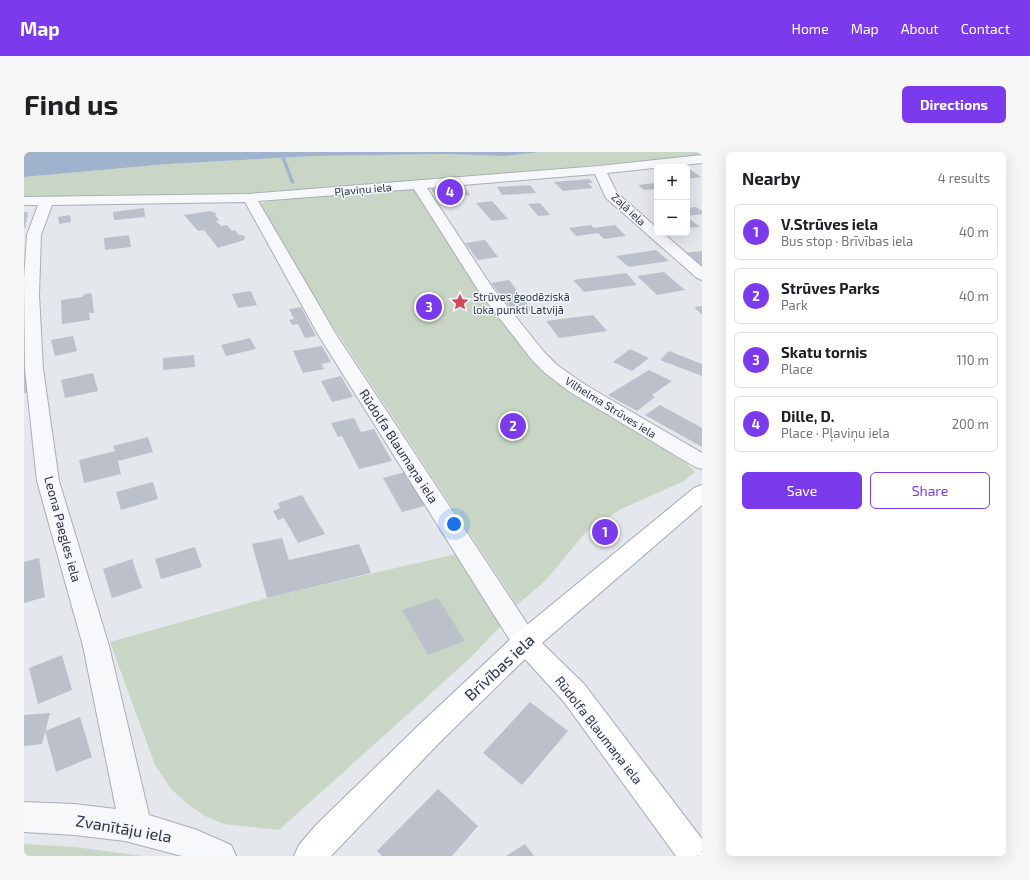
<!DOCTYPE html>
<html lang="en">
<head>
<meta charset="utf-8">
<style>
  :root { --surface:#fff; --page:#f6f6f6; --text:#202124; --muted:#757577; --line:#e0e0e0; --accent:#7c3aed }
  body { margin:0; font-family:"Exo 2",sans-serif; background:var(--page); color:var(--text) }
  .controls { position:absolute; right:12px; top:12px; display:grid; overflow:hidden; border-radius:6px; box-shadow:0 4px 16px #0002 }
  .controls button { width:36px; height:36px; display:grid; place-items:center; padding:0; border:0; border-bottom:1px solid var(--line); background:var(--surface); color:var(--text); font:20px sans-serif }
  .you { position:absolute; left:430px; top:372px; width:14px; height:14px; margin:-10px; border:3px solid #fff; border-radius:50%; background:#1a73e8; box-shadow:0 0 0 6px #1a73e833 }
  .badge { display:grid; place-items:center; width:26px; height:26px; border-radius:50%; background:var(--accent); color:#fff; font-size:13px; font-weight:700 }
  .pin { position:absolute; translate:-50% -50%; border:2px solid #fff; box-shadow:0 1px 4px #0006 }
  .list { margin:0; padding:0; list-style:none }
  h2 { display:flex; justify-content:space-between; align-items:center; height:52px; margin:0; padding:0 16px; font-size:17px }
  h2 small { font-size:13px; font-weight:400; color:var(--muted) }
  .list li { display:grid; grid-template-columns:26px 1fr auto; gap:12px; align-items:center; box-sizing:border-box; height:56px; margin:0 8px 8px; padding:0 8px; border:1px solid var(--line); border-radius:6px }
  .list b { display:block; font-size:15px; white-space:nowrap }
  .list p { margin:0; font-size:13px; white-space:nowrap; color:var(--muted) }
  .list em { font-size:13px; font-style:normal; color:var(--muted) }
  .actions { display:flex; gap:8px; padding:12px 16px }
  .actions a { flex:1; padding:9px 0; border:1px solid var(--accent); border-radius:6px; text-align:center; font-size:14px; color:var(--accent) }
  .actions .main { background:var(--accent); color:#fff }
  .map { position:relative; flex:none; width:678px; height:704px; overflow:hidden; border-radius:6px }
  header { display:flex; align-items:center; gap:24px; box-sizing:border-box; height:56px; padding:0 20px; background:var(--accent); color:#fff }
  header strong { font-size:19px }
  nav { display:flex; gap:22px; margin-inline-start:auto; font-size:14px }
  .intro { display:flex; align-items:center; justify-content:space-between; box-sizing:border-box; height:96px; padding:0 24px }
  h1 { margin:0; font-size:28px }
  .button { padding:10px 18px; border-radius:6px; background:var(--accent); color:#fff; font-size:14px; font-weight:700 }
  main { display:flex; gap:24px; padding:0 24px }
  aside { flex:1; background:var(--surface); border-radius:6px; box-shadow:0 4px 16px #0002 }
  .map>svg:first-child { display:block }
</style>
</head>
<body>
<header>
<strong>Map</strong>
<nav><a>Home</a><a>Map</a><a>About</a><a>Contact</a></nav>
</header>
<div class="intro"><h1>Find us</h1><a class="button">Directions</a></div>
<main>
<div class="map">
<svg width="678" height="704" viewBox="0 0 678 704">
  <rect width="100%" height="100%" fill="#e4e7ec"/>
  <!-- green -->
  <g fill="#c9d6c5">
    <path d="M 517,0 L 678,0 L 678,4 L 236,42 L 0,45 L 0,25 L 144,12 L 290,4 L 421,2 L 481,4 Z"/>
    <path d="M 387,37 L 395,40 L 546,238 L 662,311 L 671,320 L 660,329 L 597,357 L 561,381 L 522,428 L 493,453 L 310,176 L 235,53 L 245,48 Z"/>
    <path d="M 432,402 L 476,468 L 476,475 L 443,509 L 255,678 L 200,672 L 181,664 L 165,653 L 147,637 L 131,613 L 86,490 L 243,446 Z"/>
    <path d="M 0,692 L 51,695 L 118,704 L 0,704 Z"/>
  </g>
  <!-- water -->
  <path fill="#9fb4cc" d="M 0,0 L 517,0 L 481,4 L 421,2 L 290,4 L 144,12 L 0,25 Z"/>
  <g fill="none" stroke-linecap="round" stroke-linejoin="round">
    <!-- stream -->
    <path fill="#9fb4cc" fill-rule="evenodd" d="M 257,5 L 261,6 L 271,32 L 267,31 Z"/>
  </g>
  <!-- building -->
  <g fill="#bbc0ca">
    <path d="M 663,15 L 677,25 L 663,27 Z"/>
    <path d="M 565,27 L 569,31 L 564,31 L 569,36 L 539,39 L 530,30 Z"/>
    <path d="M 631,31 L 633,37 L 620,38 L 614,33 Z"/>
    <path d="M 506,33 L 512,41 L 478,43 L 473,35 Z"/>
    <path d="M 440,34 L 446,43 L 412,46 L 407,37 Z"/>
    <path d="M 468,49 L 484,67 L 468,69 L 452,51 Z"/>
    <path d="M 516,51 L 526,63 L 514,64 L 504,52 Z"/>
    <path d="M 672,55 L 678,59 L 678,62 L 663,64 L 663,56 Z"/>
    <path d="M 120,56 L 121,65 L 90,68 L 89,60 Z"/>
    <path d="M 187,59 L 193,62 L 191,63 L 195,68 L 192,69 L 197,74 L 203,73 L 208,79 L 211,78 L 215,83 L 219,83 L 221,85 L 220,88 L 194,96 L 180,78 L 174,79 L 160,63 Z"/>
    <path d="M 0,60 L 4,60 L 1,76 L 0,76 Z"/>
    <path d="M 46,63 L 47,70 L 35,72 L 34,65 Z"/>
    <path d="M 663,65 L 676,75 L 663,76 Z"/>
    <path d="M 567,73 L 570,76 L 591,73 L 602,84 L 580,87 L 574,81 L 552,84 L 545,76 Z"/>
    <path d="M 105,83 L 107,95 L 81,98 L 80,86 Z"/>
    <path d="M 461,88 L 474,105 L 454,108 L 441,91 Z"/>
    <path d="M 632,98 L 645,109 L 605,115 L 592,104 Z"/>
    <path d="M 678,99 L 678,117 L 658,101 Z"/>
    <path d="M 640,120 L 661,138 L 633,143 L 613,124 Z"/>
    <path d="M 602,121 L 613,133 L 560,140 L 549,128 Z"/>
    <path d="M 485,128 L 508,158 L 490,160 L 467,131 Z"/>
    <path d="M 227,139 L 233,153 L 214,156 L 208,142 Z"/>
    <path d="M 66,141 L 68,143 L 70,161 L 65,161 L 66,168 L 38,172 L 37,148 L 58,145 L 61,142 Z"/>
    <path d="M 678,154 L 678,163 L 670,155 Z"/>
    <path d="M 277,155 L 292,184 L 281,186 L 274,172 L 268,173 L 265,168 L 270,167 L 265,157 Z"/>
    <path d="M 569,163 L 583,179 L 535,186 L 522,169 Z"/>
    <path d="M 49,184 L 53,199 L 31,204 L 27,188 Z"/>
    <path d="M 226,186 L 232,197 L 202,204 L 197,193 Z"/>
    <path d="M 298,194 L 307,210 L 297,212 L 300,217 L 279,221 L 269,199 Z"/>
    <path d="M 606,197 L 625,206 L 608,219 L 589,210 Z"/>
    <path d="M 645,199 L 678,212 L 678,224 L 636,208 Z"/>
    <path d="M 170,203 L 171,215 L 139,218 L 139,206 Z"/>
    <path d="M 2,214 L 5,240 L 0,241 L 0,215 Z"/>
    <path d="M 625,218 L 648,229 L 628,243 L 631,245 L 613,259 L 584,243 Z"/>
    <path d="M 69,221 L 74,239 L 41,246 L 37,228 Z"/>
    <path d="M 317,224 L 329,245 L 308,250 L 297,229 Z"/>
    <path d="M 636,253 L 678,276 L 678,295 L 621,263 Z"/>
    <path d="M 330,266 L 337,280 L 350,277 L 368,309 L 335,317 L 318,284 L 314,285 L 307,271 Z"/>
    <path d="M 124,285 L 129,300 L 94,309 L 97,322 L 60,331 L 55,308 L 91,299 L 89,294 Z"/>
    <path d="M 381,320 L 401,354 L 378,360 L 359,326 Z"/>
    <path d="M 129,330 L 134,347 L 97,358 L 92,340 Z"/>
    <path d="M 278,343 L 301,382 L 274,391 L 260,366 L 254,368 L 249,359 L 256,356 L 254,351 Z"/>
    <path d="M 258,386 L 265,408 L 335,392 L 347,421 L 243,446 L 228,392 Z"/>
    <path d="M 171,395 L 178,415 L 137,427 L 131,407 Z"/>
    <path d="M 15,406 L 21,445 L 0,451 L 0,410 Z"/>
    <path d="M 108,407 L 118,436 L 88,446 L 79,417 Z"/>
    <path d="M 414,446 L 441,489 L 404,503 L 378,458 Z"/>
    <path d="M 38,503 L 48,538 L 14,552 L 5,516 Z"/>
    <path d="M 506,550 L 544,579 L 498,633 L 459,601 Z"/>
    <path d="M 26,561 L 18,592 L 0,594 L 0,563 Z"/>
    <path d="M 56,565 L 68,605 L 32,620 L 21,579 Z"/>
    <path d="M 414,637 L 454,674 L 428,704 L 358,704 L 353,699 Z"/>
    <path d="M 501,692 L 510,704 L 482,704 Z"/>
  </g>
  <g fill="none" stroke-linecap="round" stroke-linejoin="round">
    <!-- minor casing -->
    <g stroke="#a9aeb7" stroke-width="2">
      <path id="minor" d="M 678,3 L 678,11 L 583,21 L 593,41 L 633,76 L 633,81 L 639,81 L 678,115 L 678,128 L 673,126 L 582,46 L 571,22 L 403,36 L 468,135 L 520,200 L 533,213 L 560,232 L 678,301 L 678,317 L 671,315 L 546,240 L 521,221 L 508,208 L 456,141 L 390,37 L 234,49 L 313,184 L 510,482 L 514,490 L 510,498 L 501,501 L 492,498 L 295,184 L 221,50 L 28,53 L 17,83 L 15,143 L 19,217 L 35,329 L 85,494 L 125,663 L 173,678 L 207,693 L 212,704 L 158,704 L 101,689 L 50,683 L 0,680 L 0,650 L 50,652 L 92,657 L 59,494 L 13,329 L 1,217 L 0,127 L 3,83 L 14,53 L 0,53 L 0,45 L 225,42 L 575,14 Z"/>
    </g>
    <!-- major casing -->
    <g stroke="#a3abb8" stroke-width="2">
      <path id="major" d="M 678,333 L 678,353 L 518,491 L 560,532 L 678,687 L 678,704 L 652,704 L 540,550 L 501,507 L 416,590 L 307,704 L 270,704 L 275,693 L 292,673 L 396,572 L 492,482 L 670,336 Z"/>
    </g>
    <!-- minor -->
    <use href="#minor" fill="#f7f8fa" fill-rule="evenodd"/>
    <!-- major -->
    <use href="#major" fill="#fff" fill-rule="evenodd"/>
  </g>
  <!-- icons -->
  <defs>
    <g id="sight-bare" transform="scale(1.38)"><path d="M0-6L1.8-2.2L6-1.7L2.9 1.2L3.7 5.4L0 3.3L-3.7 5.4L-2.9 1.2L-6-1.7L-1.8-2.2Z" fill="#d1495b" stroke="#f4f6f9" stroke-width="2.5" paint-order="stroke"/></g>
  </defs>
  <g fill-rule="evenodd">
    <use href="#sight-bare" x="436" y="150"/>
  </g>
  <g text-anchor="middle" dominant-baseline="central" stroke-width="3" stroke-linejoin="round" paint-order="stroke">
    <!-- far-street labels -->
    <g font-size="11" fill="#2b3445" stroke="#f4f6f9">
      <text transform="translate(339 37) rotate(-5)">Pļaviņu iela</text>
      <text transform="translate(605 57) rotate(43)">Zaļā iela</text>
      <text transform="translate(587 255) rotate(32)">Vilhelma Strūves iela</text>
    </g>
    <!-- far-poi labels -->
    <g font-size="11" fill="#2b3445" stroke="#f4f6f9" text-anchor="start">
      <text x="449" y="144">Strūves ģeodēziskā<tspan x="449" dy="13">loka punkti Latvijā</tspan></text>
    </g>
    <!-- street labels -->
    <g font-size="13" fill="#2b3445" stroke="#f4f6f9">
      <text transform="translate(375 294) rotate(57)">Rūdolfa Blaumaņa iela</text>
      <text transform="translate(39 377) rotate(75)">Leona Paegles iela</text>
      <text transform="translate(575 578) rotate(52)">Rūdolfa Blaumaņa iela</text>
    </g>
    <!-- near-street labels -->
    <g font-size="16" fill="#2b3445" stroke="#f4f6f9">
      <text transform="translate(475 515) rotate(-43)">Brīvības iela</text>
      <text transform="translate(100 676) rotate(10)">Zvanītāju iela</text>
    </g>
  </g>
</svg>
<div class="controls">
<button>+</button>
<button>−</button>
</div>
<div class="you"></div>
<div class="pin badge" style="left:581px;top:380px">1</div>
<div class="pin badge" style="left:489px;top:274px">2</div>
<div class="pin badge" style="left:405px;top:155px">3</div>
<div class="pin badge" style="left:426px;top:40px">4</div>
</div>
<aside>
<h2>Nearby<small>4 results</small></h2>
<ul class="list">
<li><span class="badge">1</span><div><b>V.Strūves iela</b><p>Bus stop · Brīvības iela</p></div><em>40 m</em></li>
<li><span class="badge">2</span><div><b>Strūves Parks</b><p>Park</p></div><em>40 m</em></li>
<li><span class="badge">3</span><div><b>Skatu tornis</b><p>Place</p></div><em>110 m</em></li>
<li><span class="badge">4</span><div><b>Dille, D.</b><p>Place · Pļaviņu iela</p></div><em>200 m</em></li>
</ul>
<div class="actions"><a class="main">Save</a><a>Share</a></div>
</aside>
</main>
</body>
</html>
